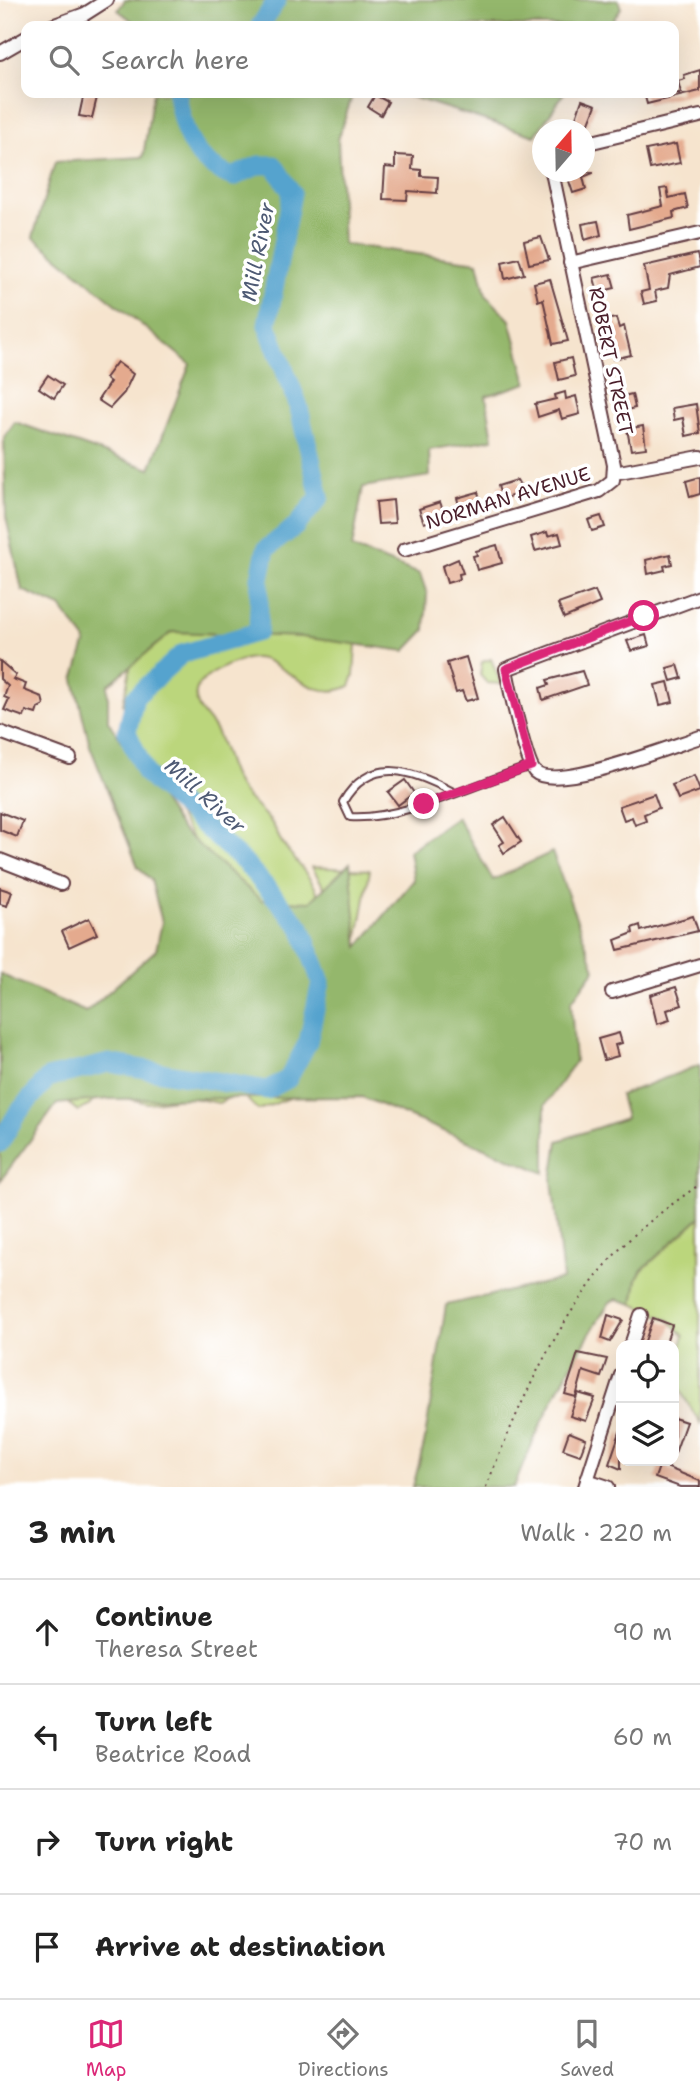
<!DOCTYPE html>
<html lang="en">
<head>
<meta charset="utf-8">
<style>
  :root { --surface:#fff; --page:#f6f6f6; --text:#222; --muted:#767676; --line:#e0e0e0; --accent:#db2777 }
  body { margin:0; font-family:"Shantell Sans",sans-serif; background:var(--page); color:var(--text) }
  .controls { position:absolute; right:21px; bottom:21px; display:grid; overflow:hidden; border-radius:14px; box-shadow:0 7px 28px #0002 }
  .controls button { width:63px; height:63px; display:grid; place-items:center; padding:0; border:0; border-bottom:2px solid var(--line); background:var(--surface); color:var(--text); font:35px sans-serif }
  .compass { position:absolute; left:532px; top:119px; width:63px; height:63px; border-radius:50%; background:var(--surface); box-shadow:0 7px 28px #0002; rotate:20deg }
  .stop { position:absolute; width:21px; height:21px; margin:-16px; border:5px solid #db2777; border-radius:50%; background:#fff }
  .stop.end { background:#db2777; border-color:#fff; box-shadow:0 2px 7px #0008 }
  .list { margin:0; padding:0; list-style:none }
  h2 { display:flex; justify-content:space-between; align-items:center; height:91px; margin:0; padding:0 28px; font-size:30px }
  h2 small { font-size:23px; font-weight:400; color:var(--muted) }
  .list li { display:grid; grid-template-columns:46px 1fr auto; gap:21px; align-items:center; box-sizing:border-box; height:105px; padding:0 28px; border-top:2px solid var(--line) }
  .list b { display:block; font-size:26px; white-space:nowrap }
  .list p { margin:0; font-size:23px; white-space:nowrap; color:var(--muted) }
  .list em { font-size:23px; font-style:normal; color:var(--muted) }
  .icon { flex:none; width:38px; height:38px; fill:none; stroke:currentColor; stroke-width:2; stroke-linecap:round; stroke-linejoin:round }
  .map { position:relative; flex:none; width:700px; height:1487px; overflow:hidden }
  .search { position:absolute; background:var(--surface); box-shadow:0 7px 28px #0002; left:21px; right:21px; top:21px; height:77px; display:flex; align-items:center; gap:18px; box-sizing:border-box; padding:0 24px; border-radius:14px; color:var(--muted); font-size:26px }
  .sheet { height:511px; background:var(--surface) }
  nav { display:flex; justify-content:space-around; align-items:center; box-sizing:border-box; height:98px; border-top:2px solid var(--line); background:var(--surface); font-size:19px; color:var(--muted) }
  nav a { display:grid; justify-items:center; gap:4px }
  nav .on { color:var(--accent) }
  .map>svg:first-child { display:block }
</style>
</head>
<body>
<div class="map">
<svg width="700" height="1487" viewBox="0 0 700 1487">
  <rect width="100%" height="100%" fill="#fff"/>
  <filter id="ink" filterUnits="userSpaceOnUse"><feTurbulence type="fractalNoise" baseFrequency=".0143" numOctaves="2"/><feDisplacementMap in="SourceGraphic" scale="14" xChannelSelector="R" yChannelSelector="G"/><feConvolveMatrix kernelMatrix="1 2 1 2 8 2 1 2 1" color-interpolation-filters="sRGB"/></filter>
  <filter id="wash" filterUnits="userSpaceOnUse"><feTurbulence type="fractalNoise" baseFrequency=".00686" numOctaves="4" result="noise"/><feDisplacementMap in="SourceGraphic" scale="28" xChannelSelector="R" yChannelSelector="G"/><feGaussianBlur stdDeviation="1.57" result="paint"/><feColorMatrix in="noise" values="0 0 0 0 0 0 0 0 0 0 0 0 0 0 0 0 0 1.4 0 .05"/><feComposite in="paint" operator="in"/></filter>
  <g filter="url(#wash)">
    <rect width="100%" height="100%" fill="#f6e4ce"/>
    <!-- green -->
    <g fill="#bbd67c" stroke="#827a54" stroke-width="2">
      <path d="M 114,257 L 334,555 L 357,628 L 354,675 L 350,686 C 310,706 281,656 253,658 C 238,659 198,676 196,692 C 194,708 206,716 214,728 C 226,747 226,768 239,787 C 248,800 261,810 271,822 C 276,828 277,835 281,841 C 291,856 304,869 313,884 C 326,906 332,935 341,959 L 290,1098 L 258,1110 L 240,1092 L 219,1103 L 187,1097 L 148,1103 L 96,1092 L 90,1105 L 78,1111 L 58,1095 L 119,1058 L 196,844 L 170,803 L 153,798 L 134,771 L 129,721 L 123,704 L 133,654 L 275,481 Z"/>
      <path d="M 491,659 L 501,684 L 487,683 L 480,675 L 482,662 Z"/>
      <path d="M 312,867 L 370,870 L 357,943 Z"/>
      <path d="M 700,1217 L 700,1423 C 676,1382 668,1383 684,1336 L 669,1320 L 633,1304 L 637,1279 L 642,1270 Z"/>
    </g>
    <!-- forest -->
    <g fill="#94b76c" stroke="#6f6b4c" stroke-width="2">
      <path d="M 125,0 L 618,0 L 621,8 L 609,26 L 139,26 L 118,10 Z"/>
      <path d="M 153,93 L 353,93 L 338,140 L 343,244 L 478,262 L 486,295 L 510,320 L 527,383 L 486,396 L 493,439 L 429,450 L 430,476 L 363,487 L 352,548 L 420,574 L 427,594 L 425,630 L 405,651 L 301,637 L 172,632 L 108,685 L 108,721 L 181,829 L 261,900 L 310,902 L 350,863 L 358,947 L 414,880 L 409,851 L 457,817 L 493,880 L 552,852 L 595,969 L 571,1002 L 575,1062 L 545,1105 L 545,1173 L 362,1097 L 110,1099 L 57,1104 L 0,1181 L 0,974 L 86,1012 L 156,950 L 162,922 L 151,880 L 138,867 L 90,746 L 74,680 L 86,641 L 61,607 L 22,590 L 6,517 L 4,437 L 15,422 L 150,469 L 190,364 L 33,237 L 55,162 L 143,157 Z"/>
      <path d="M 399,93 L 564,93 L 535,136 Z"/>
      <path d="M 700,1065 L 700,1217 L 642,1270 L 637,1279 L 633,1304 L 617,1299 L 610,1302 C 571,1361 540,1421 514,1487 L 413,1487 L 424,1444 L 446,1305 L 563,1279 L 552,1180 L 558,1141 L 626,1118 L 620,1095 Z"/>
    </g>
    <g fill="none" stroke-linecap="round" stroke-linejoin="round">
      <!-- river -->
      <g stroke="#54a3ce" stroke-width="19">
        <path d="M 260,26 L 277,0"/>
        <path d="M 0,1143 L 17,1114 L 48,1078 L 109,1063 L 267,1090 L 288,1079 L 308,1042 L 321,982 L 301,927 L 245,863 L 146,774 L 127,732 L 135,697 L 182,654 L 258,632 L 260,578 L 266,549 L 296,526 L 320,497 L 298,404 L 267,325 L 292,193 L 274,165 L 259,165 L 233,177 C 192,161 183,134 177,93"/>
      </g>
    </g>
    <g id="blocks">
      <!-- building -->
      <g fill="#e4aa8e">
        <path d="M 700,70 L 700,91 L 647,104 L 644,93 L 681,93 L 678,81 L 685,79 L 684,75 Z"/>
        <path d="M 84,93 L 98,93 L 92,118 L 79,116 Z"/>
        <path d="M 375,95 L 388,102 L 381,115 L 368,107 Z"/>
        <path d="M 582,100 L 596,105 L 588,125 L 575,120 Z"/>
        <path d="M 676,144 L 680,163 L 650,169 L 646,150 Z"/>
        <path d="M 395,155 L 413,156 L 412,169 L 421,170 L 421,176 L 438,177 L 437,193 L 408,191 L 407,200 L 383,199 L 385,167 L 395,168 Z"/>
        <path d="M 566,172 L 593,172 L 593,173 L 583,177 L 586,189 L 573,193 Z"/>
        <path d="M 667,188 L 669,198 L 685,194 L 688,208 L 673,212 L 674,218 L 629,229 L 627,215 L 663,206 L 660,189 Z"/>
        <path d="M 598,221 L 601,235 L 585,240 L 582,224 Z"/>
        <path d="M 541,237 L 549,260 L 529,264 L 524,241 Z"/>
        <path d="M 697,254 L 700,267 L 670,275 L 668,288 L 655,291 L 657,301 L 644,304 L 641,292 L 649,290 L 644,266 Z"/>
        <path d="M 519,258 L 524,274 L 505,279 L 502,262 Z"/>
        <path d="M 611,274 L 615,288 L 598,292 L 594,278 Z"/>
        <path d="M 550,279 L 568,341 L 553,344 L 543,299 L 538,301 L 534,283 Z"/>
        <path d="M 616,318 L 619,328 L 624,326 L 631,355 L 613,359 L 610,348 L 606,349 L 601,321 Z"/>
        <path d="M 571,358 L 575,376 L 559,380 L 555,362 Z"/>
        <path d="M 117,362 L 133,374 L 124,393 L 110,408 L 98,400 L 110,382 L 105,378 Z"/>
        <path d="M 48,375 L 63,385 L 54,398 L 39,388 Z"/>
        <path d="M 565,392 L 566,399 L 576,396 L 580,414 L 562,419 L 559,410 L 538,417 L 535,404 L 556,399 L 555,395 Z"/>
        <path d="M 632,394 L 635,408 L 622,411 L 619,397 Z"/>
        <path d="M 696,404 L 700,433 L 686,436 L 683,418 L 674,420 L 672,408 Z"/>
        <path d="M 643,426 L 646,448 L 631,450 L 627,429 Z"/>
        <path d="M 700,477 L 700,494 L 690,497 L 686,481 Z"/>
        <path d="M 517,480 L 524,492 L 502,499 L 498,486 Z"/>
        <path d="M 478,492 L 482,506 L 461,512 L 457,498 Z"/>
        <path d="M 393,500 L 395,523 L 378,524 L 376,502 Z"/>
        <path d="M 440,502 L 445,516 L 424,523 L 419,509 Z"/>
        <path d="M 601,516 L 605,527 L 592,531 L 588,520 Z"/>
        <path d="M 547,532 L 548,536 L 559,533 L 562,544 L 535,551 L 531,537 Z"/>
        <path d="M 497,545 L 502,563 L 477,570 L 473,556 L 477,555 L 476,551 Z"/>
        <path d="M 670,554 L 672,564 L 664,566 L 665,570 L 648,574 L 646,560 Z"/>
        <path d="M 458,559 L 463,573 L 459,574 L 460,579 L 447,583 L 442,566 Z"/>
        <path d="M 595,591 L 600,603 L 564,618 L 558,604 Z"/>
        <path d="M 646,635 L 649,646 L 631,651 L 627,641 Z"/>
        <path d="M 466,657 L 478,698 L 466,701 L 462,691 L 456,693 L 447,663 Z"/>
        <path d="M 0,661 L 16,675 L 13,679 L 26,684 L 24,690 L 42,697 L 44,705 L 38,708 L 36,714 L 26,711 L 24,717 L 4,710 L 9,699 L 4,697 L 8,686 L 0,679 Z"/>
        <path d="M 678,665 L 682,678 L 671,681 L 667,668 Z"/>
        <path d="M 582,671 L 587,685 L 543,700 L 540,688 L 549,685 L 547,680 Z"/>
        <path d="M 668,682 L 673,702 L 660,705 L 655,685 Z"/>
        <path d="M 694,776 L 700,791 L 678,799 L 672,785 Z"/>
        <path d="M 405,780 L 414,793 L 398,805 L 388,792 Z"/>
        <path d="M 654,794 L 659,808 L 644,814 L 646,821 L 635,825 L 632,817 L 624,820 L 619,806 Z"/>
        <path d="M 0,812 L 23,821 L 17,837 L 0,830 Z"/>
        <path d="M 505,817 L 521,842 L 504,853 L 499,845 L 504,842 L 493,825 Z"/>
        <path d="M 0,888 L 12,892 L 7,906 L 0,904 Z"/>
        <path d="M 693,916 L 698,931 L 618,950 L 615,940 L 633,933 L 632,928 L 640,925 L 641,931 Z"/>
        <path d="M 89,918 L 97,934 L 69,947 L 62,931 Z"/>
        <path d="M 676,987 L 682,1005 L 667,1010 L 670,1020 L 657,1024 L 650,995 Z"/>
        <path d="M 619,1033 L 622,1043 L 615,1045 L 618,1056 L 604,1060 L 598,1039 Z"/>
        <path d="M 608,1315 L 623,1320 L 610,1342 L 602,1339 Z"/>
        <path d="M 653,1318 L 672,1325 L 665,1345 L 644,1344 Z"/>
        <path d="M 578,1353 L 607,1359 L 601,1377 L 583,1371 L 576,1397 L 565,1394 Z"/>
        <path d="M 578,1393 L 595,1398 L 586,1421 L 570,1416 Z"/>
        <path d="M 674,1418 L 686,1422 L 675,1453 L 674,1453 Z"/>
        <path d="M 569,1432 L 586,1439 L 580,1455 L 563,1449 Z"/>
        <path d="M 620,1432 L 621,1433 L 621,1469 L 609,1464 Z"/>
        <path d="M 661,1461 L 670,1461 L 668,1468 L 700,1481 L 700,1487 L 680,1487 L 655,1478 Z"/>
      </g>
    </g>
  </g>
  <g filter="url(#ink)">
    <use href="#blocks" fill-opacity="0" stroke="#643d43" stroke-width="2"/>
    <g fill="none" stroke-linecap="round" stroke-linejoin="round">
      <!-- lane casing -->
      <g stroke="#643d43" stroke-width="10">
        <path id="lane" d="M 453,792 C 414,771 371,754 343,802 L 350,817 C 401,821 479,782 531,766"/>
      </g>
      <!-- street casing -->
      <g stroke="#643d43" stroke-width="16">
        <g id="street">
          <path d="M 52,26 L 85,14 L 107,0"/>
          <path d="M 0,53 L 26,38"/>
          <path d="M 584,144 L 700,116"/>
          <path d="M 570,263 L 700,233"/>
          <path d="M 614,473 L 700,457"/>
          <path d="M 404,550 L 599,491 L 613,480 L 614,465 L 552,172"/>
          <path d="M 700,597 L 506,669 C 509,685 526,764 535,772 C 556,792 672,746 700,737"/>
          <path d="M 0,732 L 70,758"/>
          <path d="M 0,860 L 61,884"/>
          <path d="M 612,992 L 700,965"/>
          <path d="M 631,1345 L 641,1315"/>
          <path d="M 587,1480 L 608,1487"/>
          <path d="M 585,1487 L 621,1375"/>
        </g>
      </g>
      <!-- path -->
      <path stroke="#643d43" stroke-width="2" stroke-dasharray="2 5" stroke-linecap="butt" d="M 486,1487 C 520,1403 556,1319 618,1251 C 642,1225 671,1205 700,1184"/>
      <!-- lane -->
      <use href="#lane" stroke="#fff" stroke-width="6"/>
      <!-- street -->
      <use href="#street" stroke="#fff" stroke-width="12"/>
    </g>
  </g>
  <g fill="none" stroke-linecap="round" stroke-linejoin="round" filter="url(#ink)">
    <!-- route -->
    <path stroke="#db2777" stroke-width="9" d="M 424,804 L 531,766 L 506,669 L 644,616"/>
  </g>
  <g text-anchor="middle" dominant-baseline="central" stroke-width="7" stroke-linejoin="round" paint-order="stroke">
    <!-- street labels -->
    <g font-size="19" fill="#4a1f2b" stroke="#fff">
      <text transform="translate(611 361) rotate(78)">ROBERT STREET</text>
      <text transform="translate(508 498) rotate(-17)">NORMAN AVENUE</text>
    </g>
    <!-- water labels -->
    <g font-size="21" font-style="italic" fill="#4e5a74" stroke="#fff">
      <text transform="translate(258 252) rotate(-79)">Mill River</text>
      <text transform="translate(205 796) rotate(42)">Mill River</text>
    </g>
  </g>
</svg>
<div class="controls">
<button><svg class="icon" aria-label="locate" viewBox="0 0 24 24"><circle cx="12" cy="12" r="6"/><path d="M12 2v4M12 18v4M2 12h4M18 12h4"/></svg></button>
<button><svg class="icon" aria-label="layers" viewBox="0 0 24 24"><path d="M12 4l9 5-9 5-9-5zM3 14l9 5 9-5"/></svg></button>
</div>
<svg class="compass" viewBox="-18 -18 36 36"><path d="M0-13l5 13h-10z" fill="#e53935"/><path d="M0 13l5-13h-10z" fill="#767676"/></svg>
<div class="stop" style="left:644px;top:616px"></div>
<div class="stop end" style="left:424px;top:804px"></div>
<div class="search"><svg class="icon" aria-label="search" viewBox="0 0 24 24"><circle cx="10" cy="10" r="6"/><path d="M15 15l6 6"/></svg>Search here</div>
</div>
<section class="sheet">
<h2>3 min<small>Walk · 220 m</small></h2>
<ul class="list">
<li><svg class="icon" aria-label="ahead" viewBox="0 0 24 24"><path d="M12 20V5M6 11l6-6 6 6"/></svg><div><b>Continue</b><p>Theresa Street</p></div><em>90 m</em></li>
<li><svg class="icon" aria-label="left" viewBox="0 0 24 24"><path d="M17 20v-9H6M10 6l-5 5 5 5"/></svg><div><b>Turn left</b><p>Beatrice Road</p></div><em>60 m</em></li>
<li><svg class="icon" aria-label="right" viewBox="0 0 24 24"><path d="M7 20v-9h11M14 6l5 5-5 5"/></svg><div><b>Turn right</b></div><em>70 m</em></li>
<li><svg class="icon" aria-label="arrive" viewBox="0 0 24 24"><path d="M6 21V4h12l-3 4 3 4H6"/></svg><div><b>Arrive at destination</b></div></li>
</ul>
</section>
<nav>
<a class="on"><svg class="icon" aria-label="map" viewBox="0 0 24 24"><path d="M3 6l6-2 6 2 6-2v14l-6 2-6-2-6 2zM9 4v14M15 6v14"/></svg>Map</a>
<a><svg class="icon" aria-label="directions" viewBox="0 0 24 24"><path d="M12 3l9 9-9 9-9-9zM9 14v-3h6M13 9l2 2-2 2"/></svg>Directions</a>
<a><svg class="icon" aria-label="saved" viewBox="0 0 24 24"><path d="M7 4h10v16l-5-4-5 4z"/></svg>Saved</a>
</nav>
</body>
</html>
